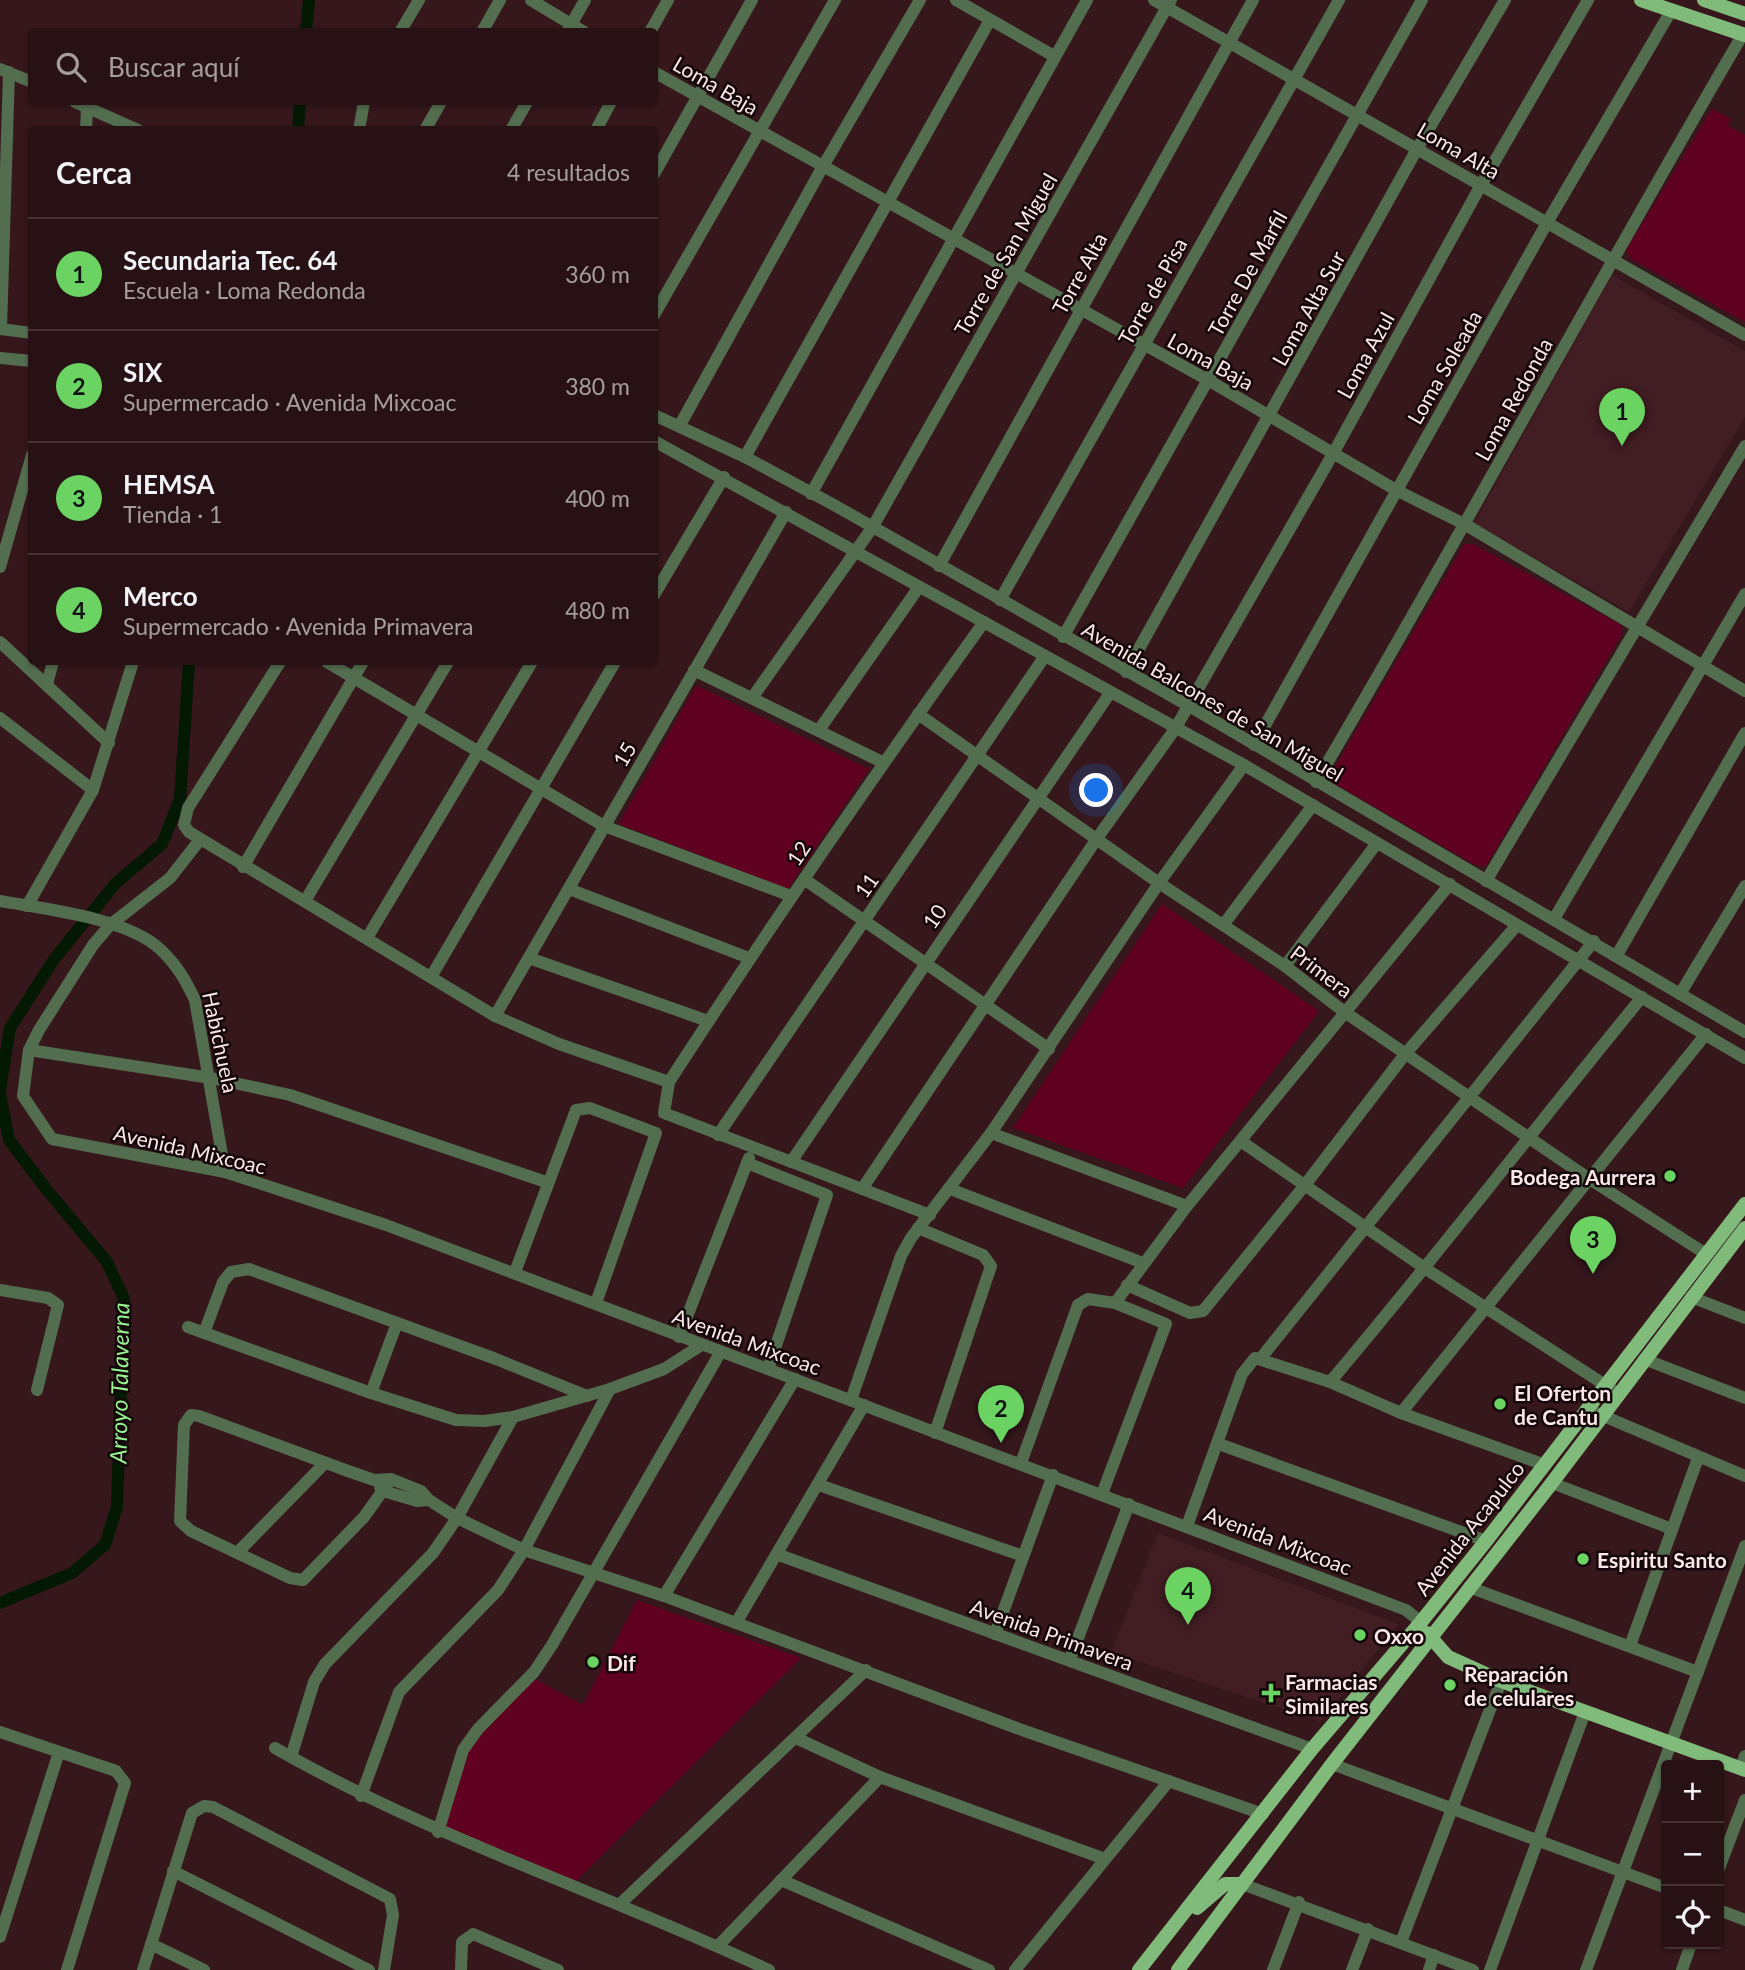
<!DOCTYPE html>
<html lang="es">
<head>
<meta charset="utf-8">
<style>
  :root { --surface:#281115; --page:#301a1e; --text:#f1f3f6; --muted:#a59da0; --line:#443134; --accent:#6bd362 }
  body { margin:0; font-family:Lato,sans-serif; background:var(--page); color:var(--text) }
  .controls { position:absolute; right:21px; bottom:21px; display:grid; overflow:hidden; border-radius:7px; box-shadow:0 2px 5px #0004 }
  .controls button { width:63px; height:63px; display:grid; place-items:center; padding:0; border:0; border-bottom:2px solid var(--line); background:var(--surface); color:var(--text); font:35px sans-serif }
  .you { position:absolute; left:1097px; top:791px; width:24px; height:24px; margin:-18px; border:5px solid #fff; border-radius:50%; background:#1a73e8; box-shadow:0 0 0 10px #1a73e833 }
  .badge { display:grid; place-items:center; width:46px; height:46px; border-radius:50%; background:var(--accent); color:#111; font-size:23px; font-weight:700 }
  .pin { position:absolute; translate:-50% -58px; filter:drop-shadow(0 2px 4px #0008) }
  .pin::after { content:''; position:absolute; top:37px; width:24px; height:21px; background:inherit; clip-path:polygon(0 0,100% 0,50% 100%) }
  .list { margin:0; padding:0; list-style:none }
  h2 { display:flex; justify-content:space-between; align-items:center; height:91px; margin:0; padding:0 28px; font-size:30px }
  h2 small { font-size:23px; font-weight:400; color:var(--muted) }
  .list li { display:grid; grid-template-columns:46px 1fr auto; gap:21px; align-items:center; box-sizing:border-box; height:112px; padding:0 28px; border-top:2px solid var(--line) }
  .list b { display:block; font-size:26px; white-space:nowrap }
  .list p { margin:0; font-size:23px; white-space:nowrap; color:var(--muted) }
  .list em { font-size:23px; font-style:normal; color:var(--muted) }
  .icon { flex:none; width:38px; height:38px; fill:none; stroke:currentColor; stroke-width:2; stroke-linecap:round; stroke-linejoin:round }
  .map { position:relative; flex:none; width:1745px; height:1970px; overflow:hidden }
  .search { position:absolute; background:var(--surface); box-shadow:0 2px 5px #0004; left:28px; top:28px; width:630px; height:77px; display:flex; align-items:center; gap:18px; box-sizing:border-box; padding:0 24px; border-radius:7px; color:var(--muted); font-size:26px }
  .panel { position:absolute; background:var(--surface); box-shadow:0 2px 5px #0004; left:28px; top:126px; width:630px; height:539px; border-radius:7px }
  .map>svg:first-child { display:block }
</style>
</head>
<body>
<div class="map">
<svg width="1745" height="1970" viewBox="0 0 1745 1970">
  <rect width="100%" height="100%" fill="#35171c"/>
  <!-- built -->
  <g fill="#421d23">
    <path d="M 1612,275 L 1745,351 L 1745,417 L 1629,612 L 1474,523 Z"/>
    <path d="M 1158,1533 L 1398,1624 L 1321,1722 L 1111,1652 Z"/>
  </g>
  <!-- green -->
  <g fill="#600122">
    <path d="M 1712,109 L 1731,119 L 1728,126 L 1745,135 L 1745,322 L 1631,259 L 1626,250 Z"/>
    <path d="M 1464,544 L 1473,544 L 1621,625 L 1621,636 L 1486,866 L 1475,865 L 1332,782 L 1331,774 Z"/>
    <path d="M 696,685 L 869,769 L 788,889 L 619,824 Z"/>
    <path d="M 1162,904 L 1319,1011 L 1183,1188 L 1013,1128 Z"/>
    <path d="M 637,1600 L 801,1658 L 575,1882 L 448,1834 L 444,1818 L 464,1753 L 479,1732 L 533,1678 L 583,1705 Z"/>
  </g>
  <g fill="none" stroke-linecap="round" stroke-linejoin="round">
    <!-- canal -->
    <g stroke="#041903" stroke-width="12">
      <path d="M 306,32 L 309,0"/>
      <path d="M 298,130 L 300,102"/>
      <path d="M 0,1090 L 10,1028 L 55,958 L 116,883 L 162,844 L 180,799 L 189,662"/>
      <path d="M 0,1094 L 9,1140 L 47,1190 L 107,1262 L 124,1299 L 117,1507 L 105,1545 L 72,1573 L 0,1603"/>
    </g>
    <!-- minor -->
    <g stroke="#536e4f" stroke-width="12">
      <path d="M 531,0 L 584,32"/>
      <path d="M 956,0 L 1054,56"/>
      <path d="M 1154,0 L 1745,335"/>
      <path d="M 568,30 L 585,0"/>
      <path d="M 400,32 L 419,0"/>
      <path d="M 482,32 L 500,0"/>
      <path d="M 650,32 L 668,0"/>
      <path d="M 0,69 L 32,82"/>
      <path d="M 654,72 L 1208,380 L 1396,490 L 1466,525 L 1745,691"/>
      <path d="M 75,102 L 138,130"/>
      <path d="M 86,130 L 87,107"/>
      <path d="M 359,130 L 364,102"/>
      <path d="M 425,130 L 441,102"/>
      <path d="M 511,130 L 527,102"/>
      <path d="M 596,130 L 611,102"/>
      <path d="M 654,174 L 752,0"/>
      <path d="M 654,315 L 835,0"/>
      <path d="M 0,329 L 32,333"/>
      <path d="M 1,329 L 9,72"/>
      <path d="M 0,358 L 32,361"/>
      <path d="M 654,415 L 745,457 L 834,505 L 1189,706 L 1745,1032"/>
      <path d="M 680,425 L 822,168 L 920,0"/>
      <path d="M 654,441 L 1244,765 L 1745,1058"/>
      <path d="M 745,457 L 990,20"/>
      <path d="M 811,494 L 1087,0"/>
      <path d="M 939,566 L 1253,0"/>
      <path d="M 0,567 L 32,455"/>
      <path d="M 654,595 L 724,477"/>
      <path d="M 1000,600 L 1339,0"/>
      <path d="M 1063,637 L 1422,0"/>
      <path d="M 0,642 L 109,743"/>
      <path d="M 280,662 L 188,808 L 184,825 L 189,832 L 495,1016 L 559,1044 L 669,1082"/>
      <path d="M 327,662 L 604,826 L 791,896"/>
      <path d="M 694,670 L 882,762"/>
      <path d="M 1126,672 L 1417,149 L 1505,0"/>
      <path d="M 47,684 L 53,662"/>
      <path d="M 752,698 L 872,528 L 1171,0"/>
      <path d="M 918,714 L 1159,883 L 1285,966 L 1343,1011 L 1588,1178 L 1706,1254"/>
      <path d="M 0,718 L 93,790"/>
      <path d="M 819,730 L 919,587"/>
      <path d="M 1254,745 L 1548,221 L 1671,11"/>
      <path d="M 1316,782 C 1462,535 1597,282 1743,34"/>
      <path d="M 199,841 L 170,878 L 110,925 L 93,945 L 39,1030 L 29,1050 L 23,1096 L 52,1139 L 225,1172 L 386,1225 L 1406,1610 L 1421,1622"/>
      <path d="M 243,867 L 363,662"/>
      <path d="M 804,879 L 1049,1049"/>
      <path d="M 1486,881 L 1745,446"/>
      <path d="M 569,889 L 749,958"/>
      <path d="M 0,901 C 45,909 128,918 161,950 C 177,965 186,981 195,1000 L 225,1172"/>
      <path d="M 305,901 L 448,662"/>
      <path d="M 27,906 L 93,790 L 133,662"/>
      <path d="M 1554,919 L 1745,594"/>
      <path d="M 1224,924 L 1313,805"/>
      <path d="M 367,938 L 532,662"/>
      <path d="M 1617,955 L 1745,733"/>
      <path d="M 529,958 L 708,1021"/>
      <path d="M 1285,966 L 1377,843"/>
      <path d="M 431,977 L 615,662"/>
      <path d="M 1680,994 L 1745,886"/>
      <path d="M 495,1016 L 786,512"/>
      <path d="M 29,1050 L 211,1078 L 290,1095 L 546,1182"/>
      <path d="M 991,1133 L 1187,1206"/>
      <path d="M 718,1135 L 1045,656"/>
      <path d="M 1242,1142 L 1426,1269 L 1619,1394"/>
      <path d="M 791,1162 L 1110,693"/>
      <path d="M 747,1163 L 827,1195 L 768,1369"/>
      <path d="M 862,1189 L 1098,837 L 1175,729 L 1334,452 L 1481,185 L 1588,0"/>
      <path d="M 950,1189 L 1143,1263"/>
      <path d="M 930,1215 L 664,1113 L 669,1082 C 770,926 875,774 984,622"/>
      <path d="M 918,1228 L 983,1255 L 991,1266 L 935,1433"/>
      <path d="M 515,1272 L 576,1110 L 590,1108 L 656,1133 L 596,1303"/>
      <path d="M 1127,1285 L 1190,1313 L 1203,1311 L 1305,1185 L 1406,1053 L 1517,925"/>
      <path d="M 0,1290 L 48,1298 L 58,1305 L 37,1390"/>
      <path d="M 1691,1297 L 1745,1318"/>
      <path d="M 1115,1303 L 1187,1206 L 1450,884"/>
      <path d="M 188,1327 L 371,1393 L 456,1420 L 485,1421 L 513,1417 L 610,1389 L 664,1369 L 700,1346"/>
      <path d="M 204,1333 L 223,1282 L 231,1272 L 249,1269 L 496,1359 L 587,1396"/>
      <path d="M 679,1337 L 749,1158"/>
      <path d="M 1261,1358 L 1594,941"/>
      <path d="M 1644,1359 L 1745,1398"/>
      <path d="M 1330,1382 C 1437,1256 1537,1125 1642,997"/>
      <path d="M 371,1393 L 397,1323"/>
      <path d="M 851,1400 L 901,1256 L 911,1238 L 991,1133 L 1159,883 L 1244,765"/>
      <path d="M 1594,1412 L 1745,1476"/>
      <path d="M 1401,1413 L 1706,1034"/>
      <path d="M 1219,1444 L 1486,1541"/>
      <path d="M 1021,1463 L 1078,1305 L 1088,1299 L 1115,1303 L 1166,1324 L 1102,1494"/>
      <path d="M 391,1479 L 364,1517 L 303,1580 L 290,1578 L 191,1531 L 180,1521 L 184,1425 L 191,1415 L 199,1416 L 348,1471 L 374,1480 L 391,1479 L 421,1491 L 429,1500 L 457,1518 L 524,1550 L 664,1596 L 1022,1730 L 1263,1814"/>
      <path d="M 1552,1483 L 1672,1529"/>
      <path d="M 819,1485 L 1023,1556"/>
      <path d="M 380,1487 L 383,1491 L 417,1501 L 429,1500"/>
      <path d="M 1187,1526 L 1242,1374 L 1255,1358 L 1330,1382 L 1401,1413 L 1545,1465"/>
      <path d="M 238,1552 L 325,1463"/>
      <path d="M 779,1555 L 1312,1749"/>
      <path d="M 1469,1587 L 1698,1672"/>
      <path d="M 664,1596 L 795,1379"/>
      <path d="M 736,1623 L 864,1405"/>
      <path d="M 995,1634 L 1053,1475"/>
      <path d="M 1630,1646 L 1698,1458"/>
      <path d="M 1070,1659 L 1129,1504"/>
      <path d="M 0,1732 L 116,1771 L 125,1783 L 67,1970"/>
      <path d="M 796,1738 L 880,1777 L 1105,1859"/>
      <path d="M 275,1748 C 432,1838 605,1893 769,1970"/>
      <path d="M 291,1757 L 314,1682 L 325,1664 L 433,1553 L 457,1518 L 513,1417"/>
      <path d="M 1332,1764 L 1666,1888"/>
      <path d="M 1741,1768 L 1745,1756"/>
      <path d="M 361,1796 L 399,1692 L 498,1590 L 524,1550 L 610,1389"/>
      <path d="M 438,1832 L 463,1750 L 478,1729 L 534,1672 L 552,1645 L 720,1353"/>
      <path d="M 1719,1868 L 1745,1800"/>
      <path d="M 173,1871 L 369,1970"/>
      <path d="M 781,1880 L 989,1970"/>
      <path d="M 1242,1884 L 1473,1970"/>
      <path d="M 620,1904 L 866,1670"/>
      <path d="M 1719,1910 L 1745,1920"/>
      <path d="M 0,1937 L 59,1752"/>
      <path d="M 1401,1942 L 1501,1681"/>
      <path d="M 151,1944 L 204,1970"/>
      <path d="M 718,1946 L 880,1777"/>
      <path d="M 143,1970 L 192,1813 L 204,1806 L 213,1807 L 390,1899 L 393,1915 L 384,1970"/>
      <path d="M 461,1970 L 462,1942 L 473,1934 L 558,1970"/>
      <path d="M 1015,1970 L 1169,1781"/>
      <path d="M 1273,1970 L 1299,1902"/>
      <path d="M 1352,1970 L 1368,1929"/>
      <path d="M 1429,1970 L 1434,1955"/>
      <path d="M 1490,1970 L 1585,1712"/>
      <path d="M 1586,1970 L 1745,1546"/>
      <path d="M 1682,1970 L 1691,1944"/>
    </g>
    <!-- major -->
    <g stroke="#81bb7b" stroke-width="14">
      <path d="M 1641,0 L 1745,35"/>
      <path d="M 1704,0 L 1745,14"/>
      <path d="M 1427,1633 L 1448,1657 L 1501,1681 L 1745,1770"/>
      <path d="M 1197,1908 L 1225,1884 L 1242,1884"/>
      <path d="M 1139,1970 L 1312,1749 L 1421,1622 L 1486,1541 L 1745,1204"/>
      <path d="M 1178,1970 L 1332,1764 L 1548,1488 L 1745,1228"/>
    </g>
  </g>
  <!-- markers -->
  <g fill="#6bd362" stroke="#140709" stroke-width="2.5">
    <circle cx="1670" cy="1176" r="7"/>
    <circle cx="1500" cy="1404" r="7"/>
    <circle cx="1583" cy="1559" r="7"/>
    <circle cx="1360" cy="1635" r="7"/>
    <circle cx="593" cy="1662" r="7"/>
    <circle cx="1450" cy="1685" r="7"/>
    <path d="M1267.5 1682.5h7v7h7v7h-7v7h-7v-7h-7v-7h7z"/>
  </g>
  <g text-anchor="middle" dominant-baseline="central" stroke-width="5" stroke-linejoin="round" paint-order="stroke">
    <!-- street labels -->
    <g font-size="21" fill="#fbe6e8" stroke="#140709">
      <text transform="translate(716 85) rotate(30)">Loma Baja</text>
      <text transform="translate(1459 150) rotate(30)">Loma Alta</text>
      <text transform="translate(1005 254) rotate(-60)">Torre de San Miguel</text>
      <text transform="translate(1079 273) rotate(-61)">Torre Alta</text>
      <text transform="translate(1247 273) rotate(-61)">Torre De Marfil</text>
      <text transform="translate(1152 291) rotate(-61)">Torre de Pisa</text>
      <text transform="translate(1308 308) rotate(-61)">Loma Alta Sur</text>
      <text transform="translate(1365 355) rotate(-61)">Loma Azul</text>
      <text transform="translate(1211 361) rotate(29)">Loma Baja</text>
      <text transform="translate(1444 367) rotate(-60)">Loma Soleada</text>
      <text transform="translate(1513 399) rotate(-61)">Loma Redonda</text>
      <text transform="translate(1213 701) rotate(30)">Avenida Balcones de San Miguel</text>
      <text transform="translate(624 754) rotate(-60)">15</text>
      <text transform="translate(798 853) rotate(-56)">12</text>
      <text transform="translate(866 885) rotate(-55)">11</text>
      <text transform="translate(934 916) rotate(-55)">10</text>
      <text transform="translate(1322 971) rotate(37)">Primera</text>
      <text transform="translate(221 1042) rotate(78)">Habichuela</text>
      <text transform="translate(190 1149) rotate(13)">Avenida Mixcoac</text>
      <text transform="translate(747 1341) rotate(20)">Avenida Mixcoac</text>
      <text transform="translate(1469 1528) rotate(-52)">Avenida Acapulco</text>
      <text transform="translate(1278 1540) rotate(21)">Avenida Mixcoac</text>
      <text transform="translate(1052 1634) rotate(20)">Avenida Primavera</text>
    </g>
    <!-- poi labels -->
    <g font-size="21" font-weight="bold" fill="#fbe6e8" stroke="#140709" text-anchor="start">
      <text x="1656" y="1176" text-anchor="end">Bodega Aurrera</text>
      <text x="1514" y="1392">El Oferton<tspan x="1514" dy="24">de Cantu</tspan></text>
      <text x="1597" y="1559">Espiritu Santo</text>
      <text x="1374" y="1635">Oxxo</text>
      <text x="607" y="1662">Dif</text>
      <text x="1464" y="1673">Reparación<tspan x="1464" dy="24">de celulares</tspan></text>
      <text x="1285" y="1681">Farmacias<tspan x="1285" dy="24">Similares</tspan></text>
    </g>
    <!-- water labels -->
    <g font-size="23" font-style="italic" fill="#98f390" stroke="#140709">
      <text transform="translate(119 1383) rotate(-89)">Arroyo Talaverna</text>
    </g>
  </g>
</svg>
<div class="controls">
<button>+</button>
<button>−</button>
<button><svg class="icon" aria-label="locate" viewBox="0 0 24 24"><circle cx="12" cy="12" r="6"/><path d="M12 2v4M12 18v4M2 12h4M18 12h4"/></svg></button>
</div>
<div class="you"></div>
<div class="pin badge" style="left:1622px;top:446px">1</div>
<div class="pin badge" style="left:1001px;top:1443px">2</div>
<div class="pin badge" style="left:1593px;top:1274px">3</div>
<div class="pin badge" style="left:1188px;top:1625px">4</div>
<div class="search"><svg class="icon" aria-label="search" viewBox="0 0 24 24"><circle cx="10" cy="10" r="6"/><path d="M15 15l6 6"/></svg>Buscar aquí</div>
<section class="panel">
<h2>Cerca<small>4 resultados</small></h2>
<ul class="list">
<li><span class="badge">1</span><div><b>Secundaria Tec. 64</b><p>Escuela · Loma Redonda</p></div><em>360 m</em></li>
<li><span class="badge">2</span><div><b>SIX</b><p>Supermercado · Avenida Mixcoac</p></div><em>380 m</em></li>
<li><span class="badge">3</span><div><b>HEMSA</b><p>Tienda · 1</p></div><em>400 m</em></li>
<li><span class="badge">4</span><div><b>Merco</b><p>Supermercado · Avenida Primavera</p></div><em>480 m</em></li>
</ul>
</section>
</div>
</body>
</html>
